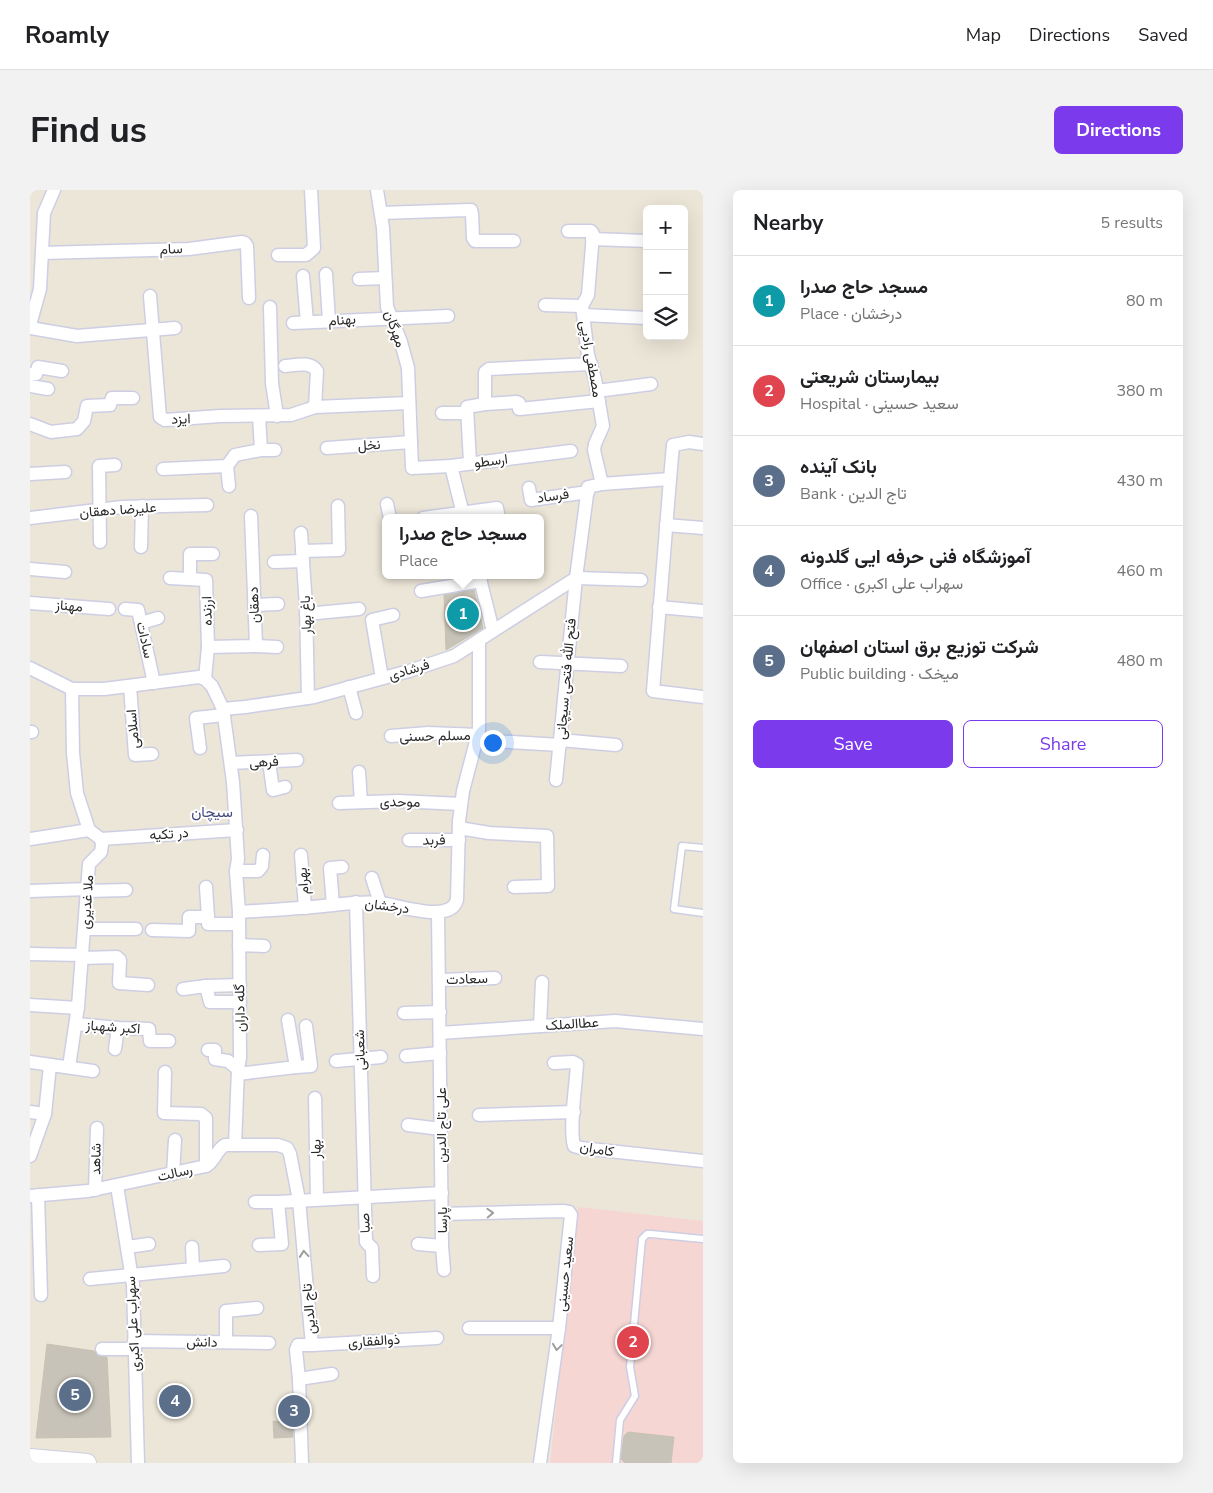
<!DOCTYPE html>
<html lang="en">
<head>
<meta charset="utf-8">
<style>
  :root { --surface:#fff; --page:#f2f2f2; --text:#202124; --muted:#757577; --line:#e0e0e0; --accent:#7c3aed }
  body { margin:0; font-family:"Nunito Sans",Vazirmatn,sans-serif; background:var(--page); color:var(--text) }
  .controls { position:absolute; right:15px; top:15px; display:grid; overflow:hidden; border-radius:8px; box-shadow:0 5px 20px #0002 }
  .controls button { width:45px; height:45px; display:grid; place-items:center; padding:0; border:0; border-bottom:1px solid var(--line); background:var(--surface); color:var(--text); font:25px sans-serif }
  .you { position:absolute; left:462px; top:552px; width:18px; height:18px; margin:-12px; border:4px solid #fff; border-radius:50%; background:#1a73e8; box-shadow:0 0 0 8px #1a73e833 }
  .badge { display:grid; place-items:center; width:32px; height:32px; border-radius:50%; background:var(--accent); color:#fff; font-size:16px; font-weight:700 }
  .pin { position:absolute; translate:-50% -50%; border:2px solid #fff; box-shadow:0 1px 5px #0006 }
  .popup { position:absolute; left:352px; top:324px; width:162px; height:65px; box-sizing:border-box; display:grid; place-content:center; border-radius:8px; background:var(--surface); filter:drop-shadow(0 1px 4px #0005); font-size:16px; white-space:nowrap; color:var(--muted) }
  .popup b { font-size:19px; color:var(--text) }
  .popup::after { content:''; position:absolute; left:50%; top:100%; margin-left:-10px; border:10px solid transparent; border-top-color:var(--surface) }
  .list { margin:0; padding:0; list-style:none }
  h2 { display:flex; justify-content:space-between; align-items:center; height:65px; margin:0; padding:0 20px; font-size:21px }
  h2 small { font-size:16px; font-weight:400; color:var(--muted) }
  .list li { display:grid; grid-template-columns:32px 1fr auto; gap:15px; align-items:center; box-sizing:border-box; height:90px; padding:0 20px; border-top:1px solid var(--line) }
  .list b { display:block; font-size:19px; white-space:nowrap }
  .list p { margin:0; font-size:16px; white-space:nowrap; color:var(--muted) }
  .list em { font-size:16px; font-style:normal; color:var(--muted) }
  .actions { display:flex; gap:10px; padding:15px 20px }
  .actions a { flex:1; padding:11px 0; border:1px solid var(--accent); border-radius:8px; text-align:center; font-size:18px; color:var(--accent) }
  .actions .main { background:var(--accent); color:#fff }
  .icon { flex:none; width:28px; height:28px; fill:none; stroke:currentColor; stroke-width:2; stroke-linecap:round; stroke-linejoin:round }
  .map { position:relative; flex:none; width:673px; height:1273px; overflow:hidden; border-radius:8px }
  header { display:flex; align-items:center; gap:30px; box-sizing:border-box; height:70px; padding:0 25px; background:var(--surface); border-bottom:1px solid var(--line) }
  header strong { font-size:24px }
  nav { display:flex; gap:28px; margin-inline-start:auto; font-size:18px }
  .intro { display:flex; align-items:center; justify-content:space-between; box-sizing:border-box; height:120px; padding:0 30px }
  h1 { margin:0; font-size:35px }
  .button { padding:12px 22px; border-radius:8px; background:var(--accent); color:#fff; font-size:18px; font-weight:700 }
  main { display:flex; gap:30px; padding:0 30px }
  aside { flex:1; background:var(--surface); border-radius:8px; box-shadow:0 5px 20px #0002 }
  .map>svg:first-child { display:block }
</style>
</head>
<body>
<header>
<strong>Roamly</strong>
<nav><a>Map</a><a>Directions</a><a>Saved</a></nav>
</header>
<div class="intro"><h1>Find us</h1><a class="button">Directions</a></div>
<main>
<div class="map">
<svg width="673" height="1273" viewBox="0 0 673 1273">
  <rect width="100%" height="100%" fill="#ece6d8"/>
  <!-- medical -->
  <path fill="#f5d6d3" d="M 548,1017 L 673,1031 L 673,1273 L 520,1273 Z"/>
  <!-- building -->
  <g fill="#c7c3b8" stroke="#c8c2b1">
    <path d="M 444,400 L 453,438 L 416,460 L 414,405 Z"/>
    <path d="M 17,1154 L 64,1161 L 68,1166 L 77,1167 L 81,1247 L 6,1248 Z"/>
    <path d="M 262,1218 L 263,1247 L 244,1248 L 243,1231 L 254,1232 Z"/>
    <path d="M 598,1242 L 644,1247 L 641,1273 L 595,1273 L 591,1269 L 594,1246 Z"/>
  </g>
  <g fill="none" stroke-linecap="round" stroke-linejoin="round">
    <!-- service casing -->
    <g stroke="#cdcee3" stroke-width="9">
      <g id="service">
        <path d="M 673,658 L 652,656 L 644,719 L 673,723"/>
        <path d="M 586,1273 L 590,1230 L 605,1206 L 600,1177 L 612,1049 L 617,1044 L 621,1044 L 673,1049"/>
      </g>
    </g>
    <!-- minor casing -->
    <g stroke="#cdcee3" stroke-width="15">
      <g id="minor">
        <path d="M 347,0 L 353,38 L 357,117 L 371,152 L 378,178 L 382,278 L 421,276 L 541,261"/>
        <path d="M 351,23 L 438,20 L 441,20 L 442,24 L 443,48 L 445,51 L 484,51"/>
        <path d="M 538,41 L 561,41 L 563,44 L 558,105 L 552,116 L 558,165 L 565,189 L 573,236 L 565,254 L 564,260 L 572,294"/>
        <path d="M 562,49 L 617,51"/>
        <path d="M 12,63 L 159,59 L 212,52 L 215,53 L 217,56 L 219,108"/>
        <path d="M 248,65 L 276,65 L 284,58 L 281,0"/>
        <path d="M 296,84 L 299,131"/>
        <path d="M 273,86 L 277,132"/>
        <path d="M 329,89 L 355,88"/>
        <path d="M 120,106 L 130,227 L 135,230 L 190,226 L 261,225 L 285,217 L 379,213"/>
        <path d="M 515,115 L 552,116"/>
        <path d="M 240,117 L 242,193 L 247,226"/>
        <path d="M 554,125 L 617,128"/>
        <path d="M 263,133 L 418,126"/>
        <path d="M 0,135 L 10,99 L 14,23 L 24,0"/>
        <path d="M 0,138 L 47,146 L 145,138"/>
        <path d="M 255,176 C 266,175 280,171 287,181 L 285,217"/>
        <path d="M 0,184 L 6,184 L 8,177 L 32,181"/>
        <path d="M 0,196 L 18,199"/>
        <path d="M 567,201 L 621,194"/>
        <path d="M 455,214 L 487,212 L 489,213 L 489,219 L 490,219 L 569,211"/>
        <path d="M 412,223 L 437,223"/>
        <path d="M 0,234 L 21,242 L 47,239 L 54,231 L 57,216 L 80,215 L 82,208 L 103,208"/>
        <path d="M 297,258 L 381,252"/>
        <path d="M 231,260 L 245,260"/>
        <path d="M 440,273 L 437,217 L 455,214 L 455,182 L 459,179 L 561,174"/>
        <path d="M 197,276 L 199,296"/>
        <path d="M 421,276 L 434,328"/>
        <path d="M 133,279 L 197,276 L 205,265 L 231,260 L 229,226"/>
        <path d="M 0,284 L 35,282"/>
        <path d="M 640,289 L 623,501 L 673,507"/>
        <path d="M 499,298 L 501,310 L 558,302"/>
        <path d="M 357,314 L 360,328"/>
        <path d="M 0,328 L 92,317 L 177,315"/>
        <path d="M 393,328 L 467,318 L 469,328"/>
        <path d="M 636,335 L 673,338"/>
        <path d="M 271,343 L 276,416 L 278,508"/>
        <path d="M 70,352 L 69,276 L 85,275"/>
        <path d="M 111,357 L 112,316"/>
        <path d="M 272,361 L 309,360 L 308,316"/>
        <path d="M 244,372 L 273,371"/>
        <path d="M 0,379 L 35,382"/>
        <path d="M 449,385 L 463,441"/>
        <path d="M 140,388 L 176,390 L 178,457 L 175,489"/>
        <path d="M 160,389 L 160,364 L 183,364"/>
        <path d="M 391,401 L 451,391"/>
        <path d="M 0,413 L 79,419"/>
        <path d="M 224,415 L 248,414"/>
        <path d="M 629,417 L 673,421"/>
        <path d="M 95,419 L 108,420 L 124,493"/>
        <path d="M 276,424 L 329,419"/>
        <path d="M 111,433 L 128,428"/>
        <path d="M 226,456 L 247,457"/>
        <path d="M 178,457 L 226,456 L 221,326"/>
        <path d="M 510,472 L 591,476"/>
        <path d="M 0,478 L 42,499 L 74,499 L 169,487 L 175,489 L 182,496 L 193,519 L 203,592 L 208,669 L 206,681 L 209,722 L 210,868 L 208,879 L 205,955"/>
        <path d="M 352,488 L 342,430 L 363,425"/>
        <path d="M 100,496 L 105,565 L 122,564"/>
        <path d="M 319,497 L 326,523"/>
        <path d="M 193,519 L 215,517 L 284,507 L 379,481 L 424,466 L 546,388 L 558,297 L 572,294 L 640,289 L 643,255 L 659,252 L 673,254"/>
        <path d="M 0,542 L 2,542"/>
        <path d="M 361,546 L 398,543 L 449,545"/>
        <path d="M 447,550 L 530,555"/>
        <path d="M 530,550 L 586,555"/>
        <path d="M 170,558 L 166,528 L 194,525"/>
        <path d="M 239,572 L 243,600 L 255,597"/>
        <path d="M 201,573 L 267,570"/>
        <path d="M 329,582 L 331,612"/>
        <path d="M 526,590 L 546,388 L 611,390"/>
        <path d="M 309,613 L 368,611 L 431,614"/>
        <path d="M 429,638 L 459,643 L 517,646 L 518,696 L 484,697"/>
        <path d="M 0,649 L 59,640"/>
        <path d="M 71,649 L 207,640"/>
        <path d="M 379,650 L 429,650"/>
        <path d="M 271,665 L 275,718"/>
        <path d="M 206,681 L 228,681 L 232,676 L 233,665"/>
        <path d="M 342,688 L 350,713"/>
        <path d="M 176,697 L 178,727"/>
        <path d="M 0,701 L 58,699"/>
        <path d="M 57,701 L 96,700"/>
        <path d="M 326,712 L 336,1052 L 342,1058 L 343,1086"/>
        <path d="M 303,715 L 300,678 L 312,677"/>
        <path d="M 209,722 C 237,720 265,719 293,716 C 313,714 331,711 350,713 C 369,715 420,734 427,710 L 429,631 L 433,601 L 449,540 L 449,450"/>
        <path d="M 408,723 L 412,1056 L 414,1080"/>
        <path d="M 55,739 L 106,739"/>
        <path d="M 122,740 L 159,741 L 159,727 L 178,727 L 178,734 L 209,734"/>
        <path d="M 209,755 L 234,756"/>
        <path d="M 0,764 L 52,765"/>
        <path d="M 52,768 L 87,767 L 90,770 L 89,793 L 118,795"/>
        <path d="M 410,790 L 465,788"/>
        <path d="M 176,796 L 210,795"/>
        <path d="M 153,799 L 176,796 L 180,812 L 210,812"/>
        <path d="M 0,815 L 48,818"/>
        <path d="M 374,823 L 410,822"/>
        <path d="M 46,834 L 88,838 L 119,839 L 120,851 L 139,851"/>
        <path d="M 510,836 L 512,792"/>
        <path d="M 410,843 L 585,831 L 673,839"/>
        <path d="M 85,859 L 88,838"/>
        <path d="M 178,860 L 185,860 L 185,869 L 198,871 L 208,879"/>
        <path d="M 376,866 L 410,863"/>
        <path d="M 306,871 L 351,867"/>
        <path d="M 0,872 L 63,881"/>
        <path d="M 524,873 L 543,872 L 547,874 C 546,894 539,938 544,956 L 551,958 L 673,971"/>
        <path d="M 39,877 L 48,816 L 59,674 L 71,662 L 72,655 L 71,649 L 59,640 L 47,603 L 43,563 L 42,499"/>
        <path d="M 266,877 L 281,876 L 276,836"/>
        <path d="M 135,882 L 134,923 L 171,924 L 176,928 L 176,976"/>
        <path d="M 208,884 L 266,877 L 258,830"/>
        <path d="M 285,908 L 287,1009"/>
        <path d="M 0,922 L 15,924"/>
        <path d="M 449,925 L 544,922"/>
        <path d="M 378,935 L 411,939"/>
        <path d="M 0,966 L 15,924 L 20,875"/>
        <path d="M 143,984 L 145,950"/>
        <path d="M 87,996 L 103,1095 L 108,1273"/>
        <path d="M 65,1000 L 67,938"/>
        <path d="M 8,1005 L 11,1105"/>
        <path d="M 0,1006 L 58,1001 L 176,976 C 185,971 186,960 195,955 L 248,955 L 257,958 L 260,964 L 269,1010 L 282,1155 L 268,1155 L 266,1160 L 269,1189 L 272,1273"/>
        <path d="M 225,1012 L 248,1012"/>
        <path d="M 412,1024 L 533,1021 L 539,1022 L 541,1025 L 529,1138 L 510,1273"/>
        <path d="M 388,1054 L 412,1056"/>
        <path d="M 229,1055 L 252,1054 L 248,1012 L 412,1003"/>
        <path d="M 97,1057 L 119,1054"/>
        <path d="M 162,1057 L 163,1079"/>
        <path d="M 60,1089 L 194,1076"/>
        <path d="M 439,1138 L 529,1138"/>
        <path d="M 104,1151 L 239,1153"/>
        <path d="M 196,1152 L 196,1121 L 227,1118"/>
        <path d="M 282,1155 L 407,1148"/>
        <path d="M 72,1159 L 105,1159"/>
        <path d="M 269,1189 L 302,1184"/>
      </g>
    </g>
    <!-- secondary casing -->
    <g stroke="#cdcee3" stroke-width="20">
      <path id="secondary" d="M 0,1268 L 57,1273"/>
    </g>
    <!-- service -->
    <use href="#service" stroke="#fff" stroke-width="6"/>
    <!-- minor -->
    <use href="#minor" stroke="#fff" stroke-width="12"/>
    <!-- secondary -->
    <use href="#secondary" stroke="#fff" stroke-width="18"/>
  </g>
  <!-- one-way arrows -->
  <defs><path id="oneway-chevron" d="M-2-3.5L2.5 0L-2 3.5" fill="none" stroke-width="1.6" stroke-linecap="round" stroke-linejoin="round" transform="scale(1.25)"/></defs>
  <g stroke="#9e9e9e">
    <use href="#oneway-chevron" transform="translate(460 1023) rotate(-2)"/>
    <use href="#oneway-chevron" transform="translate(274 1064) rotate(-95)"/>
    <use href="#oneway-chevron" transform="translate(527 1157) rotate(98)"/>
  </g>
  <g text-anchor="middle" dominant-baseline="central" stroke-width="4" stroke-linejoin="round" paint-order="stroke">
    <!-- street labels -->
    <g font-size="14" fill="#282828" stroke="#fff">
      <text transform="translate(141 59) rotate(-2)">سام</text>
      <text transform="translate(312 130) rotate(-4)">بهنام</text>
      <text transform="translate(365 139) rotate(71)">مهرگان</text>
      <text transform="translate(561 169) rotate(80)">مصطفی رادپی</text>
      <text transform="translate(151 229) rotate(-2)">ایزد</text>
      <text transform="translate(339 255) rotate(-4)">نخل</text>
      <text transform="translate(461 271) rotate(-7)">ارسطو</text>
      <text transform="translate(523 306) rotate(-8)">فرساد</text>
      <text transform="translate(88 320) rotate(-4)">علیرضا دهقان</text>
      <text transform="translate(224 415) rotate(-92)">دهقان</text>
      <text transform="translate(39 416) rotate(4)">مهناز</text>
      <text transform="translate(177 421) rotate(-91)">ارزنده</text>
      <text transform="translate(276 425) rotate(-92)">باغ بهار</text>
      <text transform="translate(115 450) rotate(77)">سادات</text>
      <text transform="translate(379 480) rotate(-17)">فرشادی</text>
      <text transform="translate(536 489) rotate(-85)">فتح الله فتحی سیچانی</text>
      <text transform="translate(103 539) rotate(-95)">اسلامی</text>
      <text transform="translate(405 546) rotate(-1)">مسلم حسنی</text>
      <text transform="translate(234 572) rotate(-3)">فرهی</text>
      <text transform="translate(370 612) rotate(1)">موحدی</text>
      <text transform="translate(139 644) rotate(-4)">در تکیه</text>
      <text transform="translate(404 650) rotate(-1)">فربد</text>
      <text transform="translate(273 691) rotate(-94)">بهرام</text>
      <text transform="translate(57 712) rotate(-86)">ملا غدیری</text>
      <text transform="translate(357 716) rotate(7)">درخشان</text>
      <text transform="translate(437 789) rotate(-2)">سعادت</text>
      <text transform="translate(210 818) rotate(-91)">گله داران</text>
      <text transform="translate(542 834) rotate(-4)">عطاالملک</text>
      <text transform="translate(83 837) rotate(4)">اکبر شهباز</text>
      <text transform="translate(330 860) rotate(-92)">شعبانی</text>
      <text transform="translate(411 935) rotate(-90)">علی تاج الدین</text>
      <text transform="translate(286 959) rotate(-91)">بهار</text>
      <text transform="translate(567 959) rotate(10)">کامران</text>
      <text transform="translate(66 969) rotate(-89)">شاهد</text>
      <text transform="translate(145 983) rotate(-13)">رسالت</text>
      <text transform="translate(412 1030) rotate(-90)">پارسا</text>
      <text transform="translate(335 1033) rotate(-92)">صبا</text>
      <text transform="translate(535 1084) rotate(-84)">سعید حسینی</text>
      <text transform="translate(279 1119) rotate(-95)">تاج الدین</text>
      <text transform="translate(103 1134) rotate(-93)">سهراب علی اکبری</text>
      <text transform="translate(344 1151) rotate(-4)">ذوالفقاری</text>
      <text transform="translate(172 1152) rotate(1)">دانش</text>
    </g>
    <!-- neighbourhood labels -->
    <g font-size="15" fill="#44487d" stroke="#fff">
      <text x="182" y="622">سیچان</text>
    </g>
  </g>
</svg>
<div class="controls">
<button>+</button>
<button>−</button>
<button><svg class="icon" aria-label="layers" viewBox="0 0 24 24"><path d="M12 4l9 5-9 5-9-5zM3 14l9 5 9-5"/></svg></button>
</div>
<div class="you"></div>
<div class="pin badge" style="left:433px;top:424px;background:#0f9aa8">1</div>
<div class="popup"><b>مسجد حاج صدرا</b>Place</div>
<div class="pin badge" style="left:603px;top:1152px;background:#e0444e">2</div>
<div class="pin badge" style="left:264px;top:1221px;background:#5c6f8a">3</div>
<div class="pin badge" style="left:145px;top:1211px;background:#5c6f8a">4</div>
<div class="pin badge" style="left:45px;top:1205px;background:#5c6f8a">5</div>
</div>
<aside>
<h2>Nearby<small>5 results</small></h2>
<ul class="list">
<li><span class="badge" style="background:#0f9aa8">1</span><div><b>مسجد حاج صدرا</b><p>Place · درخشان</p></div><em>80 m</em></li>
<li><span class="badge" style="background:#e0444e">2</span><div><b>بیمارستان شریعتی</b><p>Hospital · سعید حسینی</p></div><em>380 m</em></li>
<li><span class="badge" style="background:#5c6f8a">3</span><div><b>بانک آینده</b><p>Bank · تاج الدین</p></div><em>430 m</em></li>
<li><span class="badge" style="background:#5c6f8a">4</span><div><b>آموزشگاه فنی حرفه ایی گلدونه</b><p>Office · سهراب علی اکبری</p></div><em>460 m</em></li>
<li><span class="badge" style="background:#5c6f8a">5</span><div><b>شرکت توزیع برق استان اصفهان</b><p>Public building · میخک</p></div><em>480 m</em></li>
</ul>
<div class="actions"><a class="main">Save</a><a>Share</a></div>
</aside>
</main>
</body>
</html>
